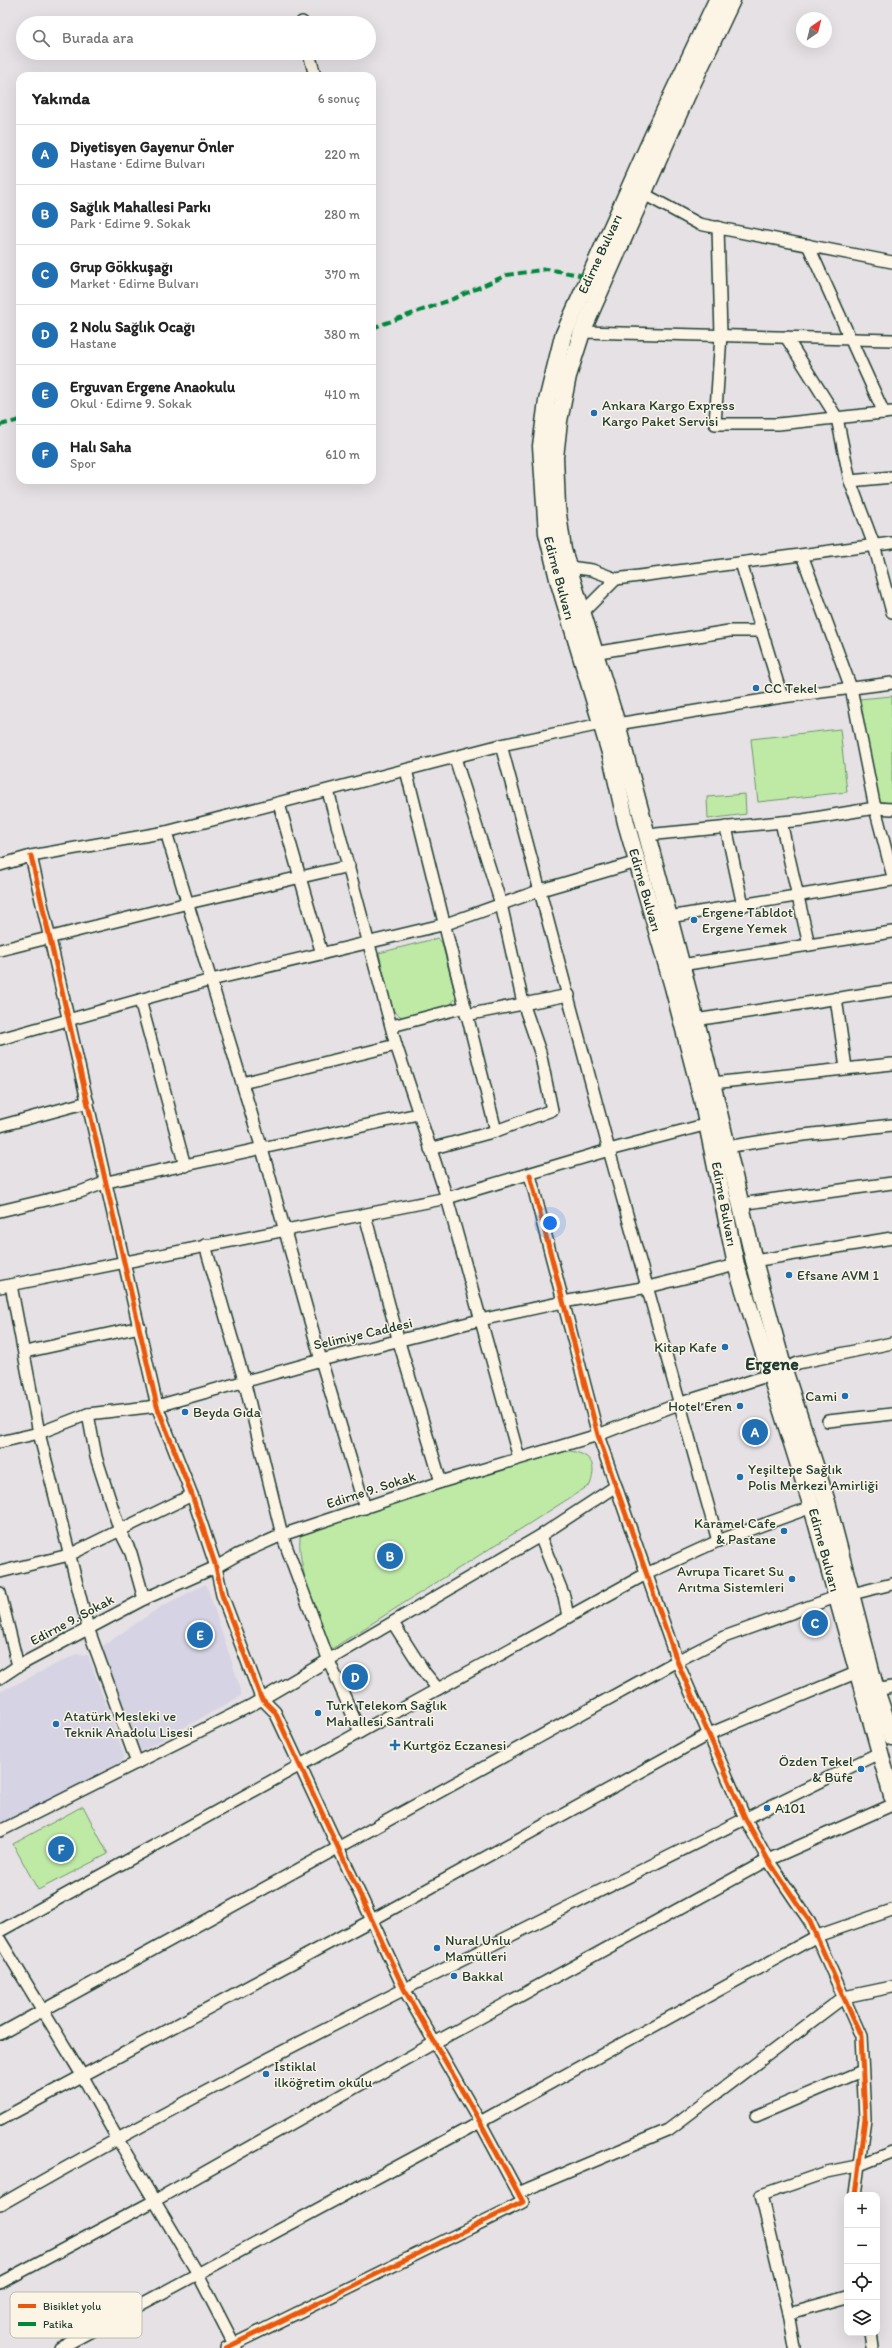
<!DOCTYPE html>
<html lang="tr">
<head>
<meta charset="utf-8">
<style>
  :root { --surface:#fff; --page:#f6f6f6; --text:#222; --muted:#767676; --line:#e0e0e0; --accent:#1f6fb2 }
  body { margin:0; font-family:Itim,sans-serif; background:var(--page); color:var(--text) }
  .controls { position:absolute; right:12px; bottom:12px; display:grid; overflow:hidden; border-radius:8px; box-shadow:0 4px 16px #0002 }
  .controls button { width:36px; height:36px; display:grid; place-items:center; padding:0; border:0; border-bottom:1px solid var(--line); background:var(--surface); color:var(--text); font:20px sans-serif }
  .compass { position:absolute; left:796px; top:12px; width:36px; height:36px; border-radius:50%; background:var(--surface); box-shadow:0 4px 16px #0002; rotate:35deg }
  .you { position:absolute; left:550px; top:1223px; width:14px; height:14px; margin:-10px; border:3px solid #fff; border-radius:50%; background:#1a73e8; box-shadow:0 0 0 6px #1a73e833 }
  .badge { display:grid; place-items:center; width:26px; height:26px; border-radius:50%; background:var(--accent); color:#fff; font-size:13px; font-weight:700 }
  .pin { position:absolute; translate:-50% -50%; border:2px solid #fff; box-shadow:0 1px 4px #0006 }
  .list { margin:0; padding:0; list-style:none }
  h2 { display:flex; justify-content:space-between; align-items:center; height:52px; margin:0; padding:0 16px; font-size:17px }
  h2 small { font-size:13px; font-weight:400; color:var(--muted) }
  .list li { display:grid; grid-template-columns:26px 1fr auto; gap:12px; align-items:center; box-sizing:border-box; height:60px; padding:0 16px; border-top:1px solid var(--line) }
  .list b { display:block; font-size:15px; white-space:nowrap }
  .list p { margin:0; font-size:13px; white-space:nowrap; color:var(--muted) }
  .list em { font-size:13px; font-style:normal; color:var(--muted) }
  .icon { flex:none; width:22px; height:22px; fill:none; stroke:currentColor; stroke-width:2; stroke-linecap:round; stroke-linejoin:round }
  .map { position:relative; flex:none; width:892px; height:2348px; overflow:hidden }
  .search { position:absolute; background:var(--surface); box-shadow:0 4px 16px #0002; left:16px; top:16px; width:360px; height:44px; display:flex; align-items:center; gap:10px; box-sizing:border-box; padding:0 14px; border-radius:22px; color:var(--muted); font-size:15px }
  .panel { position:absolute; background:var(--surface); box-shadow:0 4px 16px #0002; left:16px; top:72px; width:360px; height:412px; border-radius:12px }
  .map>svg:first-child { display:block }
</style>
</head>
<body>
<div class="map">
<svg width="892" height="2348" viewBox="0 0 892 2348">
  <rect width="100%" height="100%" fill="#e6e1e4"/>
  <filter id="ink" filterUnits="userSpaceOnUse"><feTurbulence type="fractalNoise" baseFrequency=".025" numOctaves="2"/><feDisplacementMap in="SourceGraphic" scale="8" xChannelSelector="R" yChannelSelector="G"/><feConvolveMatrix kernelMatrix="1 2 1 2 8 2 1 2 1" color-interpolation-filters="sRGB"/></filter>
  <g filter="url(#ink)">
    <!-- built -->
    <g fill="#d6d3e4">
      <path d="M 206,1584 L 241,1690 L 241,1696 L 136,1754 L 100,1648 L 162,1606 Z"/>
      <path d="M 77,1654 L 88,1655 L 124,1755 L 122,1761 L 0,1827 L 0,1692 Z"/>
    </g>
    <!-- green -->
    <g fill="#bfeaa6" stroke="#6f946d">
      <path d="M 892,696 L 892,804 L 879,801 L 859,699 Z"/>
      <path d="M 840,729 L 847,792 L 758,802 L 751,739 Z"/>
      <path d="M 745,794 L 746,814 L 708,819 L 707,797 Z"/>
      <path d="M 438,938 L 442,943 L 456,998 L 449,1006 L 403,1018 L 392,1010 L 379,953 Z"/>
      <path d="M 564,1450 C 587,1453 599,1460 590,1485 L 330,1650 C 319,1617 294,1564 301,1531 Z"/>
      <path d="M 83,1806 L 108,1854 L 38,1890 L 13,1844 Z"/>
    </g>
    <g fill="none" stroke-linecap="round" stroke-linejoin="round">
      <!-- minor casing -->
      <g stroke="#1f3d34" stroke-width="14">
        <g id="minor">
          <path d="M 302,22 L 303,23"/>
          <path d="M 309,53 L 315,76"/>
          <path d="M 644,194 L 699,224 L 892,262"/>
          <path d="M 718,227 L 721,335 L 715,424 L 778,424 L 892,412"/>
          <path d="M 808,245 L 884,413"/>
          <path d="M 582,332 L 892,340"/>
          <path d="M 786,337 L 837,418 L 850,481 L 874,545 L 892,612"/>
          <path d="M 850,481 L 892,477"/>
          <path d="M 802,555 L 851,688 L 875,808 L 892,873"/>
          <path d="M 741,563 L 782,697"/>
          <path d="M 569,567 L 592,570 L 616,579 L 892,543"/>
          <path d="M 583,612 L 616,579"/>
          <path d="M 593,653 L 729,631 L 762,631"/>
          <path d="M 501,745 L 609,1150 L 718,1541"/>
          <path d="M 406,770 L 496,1131"/>
          <path d="M 328,791 L 396,1045 L 447,1198 L 519,1458"/>
          <path d="M 279,804 L 322,954"/>
          <path d="M 781,822 L 809,945"/>
          <path d="M 726,827 L 743,906"/>
          <path d="M 166,832 L 262,1149 L 321,1360 L 365,1508"/>
          <path d="M 646,835 L 803,820 L 875,808 L 892,809"/>
          <path d="M 31,856 L 157,1406 L 192,1495 L 216,1567 L 222,1595 L 261,1698 L 275,1712 L 404,1989 L 480,2122 L 523,2202 L 226,2348"/>
          <path d="M 0,865 L 31,856 L 166,832 L 501,745 L 601,724 L 617,724 L 782,697 L 892,683"/>
          <path d="M 669,917 L 892,880"/>
          <path d="M 0,950 L 188,903 L 349,866"/>
          <path d="M 681,965 L 892,932"/>
          <path d="M 836,998 L 846,1068"/>
          <path d="M 140,1000 L 185,1166"/>
          <path d="M 466,1015 L 569,995"/>
          <path d="M 695,1020 L 892,990"/>
          <path d="M 392,1026 L 465,1007"/>
          <path d="M 0,1039 L 211,980 L 446,924 L 541,890 L 637,862"/>
          <path d="M 242,1083 L 396,1045"/>
          <path d="M 712,1083 L 892,1064"/>
          <path d="M 0,1126 L 88,1102"/>
          <path d="M 726,1147 L 795,1136 L 892,1125"/>
          <path d="M 430,1149 L 496,1131 L 552,1110 L 540,1052 L 523,1003 L 501,904 L 455,758"/>
          <path d="M 530,1175 L 598,1435 L 677,1661 L 745,1818 L 768,1860 L 810,1922 L 861,2036 L 865,2118 L 855,2195"/>
          <path d="M 740,1204 L 892,1183"/>
          <path d="M 0,1211 L 80,1192 L 107,1182 L 418,1114"/>
          <path d="M 365,1215 L 399,1342 L 441,1482"/>
          <path d="M 205,1245 L 244,1380 L 282,1535 L 329,1661 L 360,1732"/>
          <path d="M 754,1261 L 892,1238"/>
          <path d="M 11,1285 L 39,1433 L 88,1628 L 137,1763"/>
          <path d="M 0,1287 L 447,1198 L 609,1150 L 708,1124"/>
          <path d="M 25,1352 L 140,1327"/>
          <path d="M 88,1414 L 96,1457 L 120,1531 L 131,1553 L 144,1599"/>
          <path d="M 828,1421 L 892,1414"/>
          <path d="M 0,1442 L 39,1433 L 88,1414 L 157,1406 L 321,1360 L 480,1320 L 563,1302 L 648,1287 L 736,1265"/>
          <path d="M 540,1536 L 564,1596 L 568,1617"/>
          <path d="M 0,1572 L 69,1555 L 192,1495"/>
          <path d="M 0,1593 L 18,1666"/>
          <path d="M 852,1594 L 892,1584"/>
          <path d="M 393,1623 L 425,1673 L 438,1689"/>
          <path d="M 0,1678 L 18,1666 L 144,1599 L 216,1567 L 237,1555 L 282,1535 L 441,1482 L 598,1435 L 681,1403 L 770,1375 L 798,1363 L 892,1343"/>
          <path d="M 876,1690 L 892,1687"/>
          <path d="M 0,1831 L 250,1706 L 540,1536 L 616,1486"/>
          <path d="M 0,1931 L 646,1574 L 718,1541 L 812,1507"/>
          <path d="M 0,1940 L 82,2075 L 117,2138 L 197,2272 L 236,2348"/>
          <path d="M 0,2034 L 677,1661 L 724,1637 L 836,1597"/>
          <path d="M 756,2116 L 862,2071"/>
          <path d="M 0,2120 L 372,1920 L 709,1734 L 858,1672"/>
          <path d="M 518,2193 L 668,2130 L 844,1997 L 892,1987"/>
          <path d="M 0,2205 C 156,2115 317,2033 478,1952 C 612,1885 745,1818 879,1753"/>
          <path d="M 0,2283 L 154,2201 L 434,2043 L 768,1860 L 892,1805"/>
          <path d="M 789,2313 L 847,2297"/>
          <path d="M 871,2333 L 873,2348"/>
          <path d="M 60,2348 L 480,2122 L 817,1936 L 892,1910"/>
          <path d="M 795,2348 L 789,2313 L 761,2195 L 827,2172 L 857,2166 L 892,2152"/>
        </g>
      </g>
      <!-- highway casing -->
      <g stroke="#1f3d34" stroke-width="19">
        <g id="highway">
          <path d="M 717,0 L 654,133 L 563,336 L 547,401 L 541,446 L 547,533 L 559,583 L 611,756 L 626,823 L 673,987 L 702,1099 L 736,1265 L 812,1507 L 892,1796"/>
          <path d="M 732,0 L 687,95 L 582,332 L 568,376 L 559,421 L 555,457 L 557,507 L 563,550 L 617,724 L 669,917 L 712,1083 L 754,1261 L 784,1370 L 827,1502 L 876,1690 L 892,1737"/>
        </g>
      </g>
      <!-- minor -->
      <use href="#minor" stroke="#fcf5e5" stroke-width="11"/>
      <!-- highway -->
      <use href="#highway" stroke="#fcf5e5" stroke-width="16"/>
      <!-- quiet -->
      <g stroke="#00873e" stroke-width="4" stroke-dasharray="8 4" stroke-linecap="butt">
        <path d="M 372,328 L 453,299 L 507,275 L 547,269 L 590,277"/>
        <path d="M 0,425 L 20,420"/>
      </g>
      <!-- cycleway casing -->
      <g stroke="#fcf5e5" stroke-width="8">
        <g id="cycleway">
          <path d="M 31,856 L 157,1406 L 192,1495 L 216,1567 L 222,1595 L 261,1698 L 275,1712 L 404,1989 L 480,2122 L 523,2202 L 226,2348"/>
          <path d="M 530,1175 L 598,1435 L 677,1661 L 745,1818 L 768,1860 L 810,1922 L 861,2036 L 865,2118 L 855,2195"/>
        </g>
      </g>
      <!-- cycleway -->
      <use href="#cycleway" stroke="#e8590c" stroke-width="5"/>
    </g>
  </g>
  <!-- markers -->
  <g fill="#1f6fb2" stroke="#fcf5e5" stroke-width="1.5">
    <circle cx="594" cy="413" r="4"/>
    <circle cx="756" cy="688" r="4"/>
    <circle cx="694" cy="920" r="4"/>
    <circle cx="789" cy="1275" r="4"/>
    <circle cx="725" cy="1347" r="4"/>
    <circle cx="845" cy="1396" r="4"/>
    <circle cx="740" cy="1406" r="4"/>
    <circle cx="185" cy="1412" r="4"/>
    <circle cx="740" cy="1477" r="4"/>
    <circle cx="784" cy="1531" r="4"/>
    <circle cx="792" cy="1579" r="4"/>
    <circle cx="318" cy="1713" r="4"/>
    <circle cx="56" cy="1724" r="4"/>
    <path d="M393 1739h4v4h4v4h-4v4h-4v-4h-4v-4h4z"/>
    <circle cx="861" cy="1769" r="4"/>
    <circle cx="767" cy="1808" r="4"/>
    <circle cx="437" cy="1948" r="4"/>
    <circle cx="454" cy="1976" r="4"/>
    <circle cx="266" cy="2074" r="4"/>
  </g>
  <g text-anchor="middle" dominant-baseline="central" stroke-width="3" stroke-linejoin="round" paint-order="stroke">
    <!-- street labels -->
    <g font-size="14" fill="#1f3d34" stroke="#fcf5e5">
      <text transform="translate(600 254) rotate(-65)">Edirne Bulvarı</text>
      <text transform="translate(559 578) rotate(75)">Edirne Bulvarı</text>
      <text transform="translate(645 890) rotate(74)">Edirne Bulvarı</text>
      <text transform="translate(724 1204) rotate(79)">Edirne Bulvarı</text>
      <text transform="translate(363 1334) rotate(-13)">Selimiye Caddesi</text>
      <text transform="translate(371 1490) rotate(-18)">Edirne 9. Sokak</text>
      <text transform="translate(824 1550) rotate(75)">Edirne Bulvarı</text>
      <text transform="translate(72 1620) rotate(-28)">Edirne 9. Sokak</text>
    </g>
    <!-- poi labels -->
    <g font-size="14" fill="#1f3d34" stroke="#fcf5e5" text-anchor="start">
      <text x="602" y="405">Ankara Kargo Express<tspan x="602" dy="16">Kargo Paket Servisi</tspan></text>
      <text x="764" y="688">CC Tekel</text>
      <text x="702" y="912">Ergene Tabldot<tspan x="702" dy="16">Ergene Yemek</tspan></text>
      <text x="797" y="1275">Efsane AVM 1</text>
      <text x="717" y="1347" text-anchor="end">Kitap Kafe</text>
      <text x="837" y="1396" text-anchor="end">Cami</text>
      <text x="732" y="1406" text-anchor="end">Hotel Eren</text>
      <text x="193" y="1412">Beyda Gıda</text>
      <text x="748" y="1469">Yeşiltepe Sağlık<tspan x="748" dy="16">Polis Merkezi Amirliği</tspan></text>
      <text x="776" y="1523" text-anchor="end">Karamel Cafe<tspan x="776" dy="16">&amp; Pastane</tspan></text>
      <text x="784" y="1571" text-anchor="end">Avrupa Ticaret Su<tspan x="784" dy="16">Arıtma Sistemleri</tspan></text>
      <text x="326" y="1705">Turk Telekom Sağlık<tspan x="326" dy="16">Mahallesi Santrali</tspan></text>
      <text x="64" y="1716">Atatürk Mesleki ve<tspan x="64" dy="16">Teknik Anadolu Lisesi</tspan></text>
      <text x="403" y="1745">Kurtgöz Eczanesi</text>
      <text x="853" y="1761" text-anchor="end">Özden Tekel<tspan x="853" dy="16">&amp; Büfe</tspan></text>
      <text x="775" y="1808">A101</text>
      <text x="445" y="1940">Nural Unlu<tspan x="445" dy="16">Mamülleri</tspan></text>
      <text x="462" y="1976">Bakkal</text>
      <text x="274" y="2066">Istiklal<tspan x="274" dy="16">ilköğretim okulu</tspan></text>
    </g>
    <!-- district labels -->
    <g font-size="18" font-weight="bold" fill="#1f3d34" stroke="#fcf5e5">
      <text x="772" y="1364">Ergene</text>
    </g>
  </g>
  <!-- legend -->
  <rect x="10" y="2292" width="132" height="46" rx="6" fill="#fcf5e5" stroke="#babeb0" stroke-width="1"/>
  <rect x="18" y="2304" width="18" height="4" fill="#e8590c"/>
  <rect x="18" y="2322" width="18" height="4" fill="#00873e"/>
  <g font-size="11" fill="#1f3d34">
    <text x="43" y="2310">Bisiklet yolu</text>
    <text x="43" y="2328">Patika</text>
  </g>
</svg>
<div class="controls">
<button>+</button>
<button>−</button>
<button><svg class="icon" aria-label="locate" viewBox="0 0 24 24"><circle cx="12" cy="12" r="6"/><path d="M12 2v4M12 18v4M2 12h4M18 12h4"/></svg></button>
<button><svg class="icon" aria-label="layers" viewBox="0 0 24 24"><path d="M12 4l9 5-9 5-9-5zM3 14l9 5 9-5"/></svg></button>
</div>
<svg class="compass" viewBox="-18 -18 36 36"><path d="M0-13l5 13h-10z" fill="#e53935"/><path d="M0 13l5-13h-10z" fill="#767676"/></svg>
<div class="you"></div>
<div class="pin badge" style="left:755px;top:1432px">A</div>
<div class="pin badge" style="left:390px;top:1556px">B</div>
<div class="pin badge" style="left:815px;top:1623px">C</div>
<div class="pin badge" style="left:355px;top:1677px">D</div>
<div class="pin badge" style="left:200px;top:1635px">E</div>
<div class="pin badge" style="left:61px;top:1849px">F</div>
<div class="search"><svg class="icon" aria-label="search" viewBox="0 0 24 24"><circle cx="10" cy="10" r="6"/><path d="M15 15l6 6"/></svg>Burada ara</div>
<section class="panel">
<h2>Yakında<small>6 sonuç</small></h2>
<ul class="list">
<li><span class="badge">A</span><div><b>Diyetisyen Gayenur Önler</b><p>Hastane · Edirne Bulvarı</p></div><em>220 m</em></li>
<li><span class="badge">B</span><div><b>Sağlık Mahallesi Parkı</b><p>Park · Edirne 9. Sokak</p></div><em>280 m</em></li>
<li><span class="badge">C</span><div><b>Grup Gökkuşağı</b><p>Market · Edirne Bulvarı</p></div><em>370 m</em></li>
<li><span class="badge">D</span><div><b>2 Nolu Sağlık Ocağı</b><p>Hastane</p></div><em>380 m</em></li>
<li><span class="badge">E</span><div><b>Erguvan Ergene Anaokulu</b><p>Okul · Edirne 9. Sokak</p></div><em>410 m</em></li>
<li><span class="badge">F</span><div><b>Halı Saha</b><p>Spor</p></div><em>610 m</em></li>
</ul>
</section>
</div>
</body>
</html>
